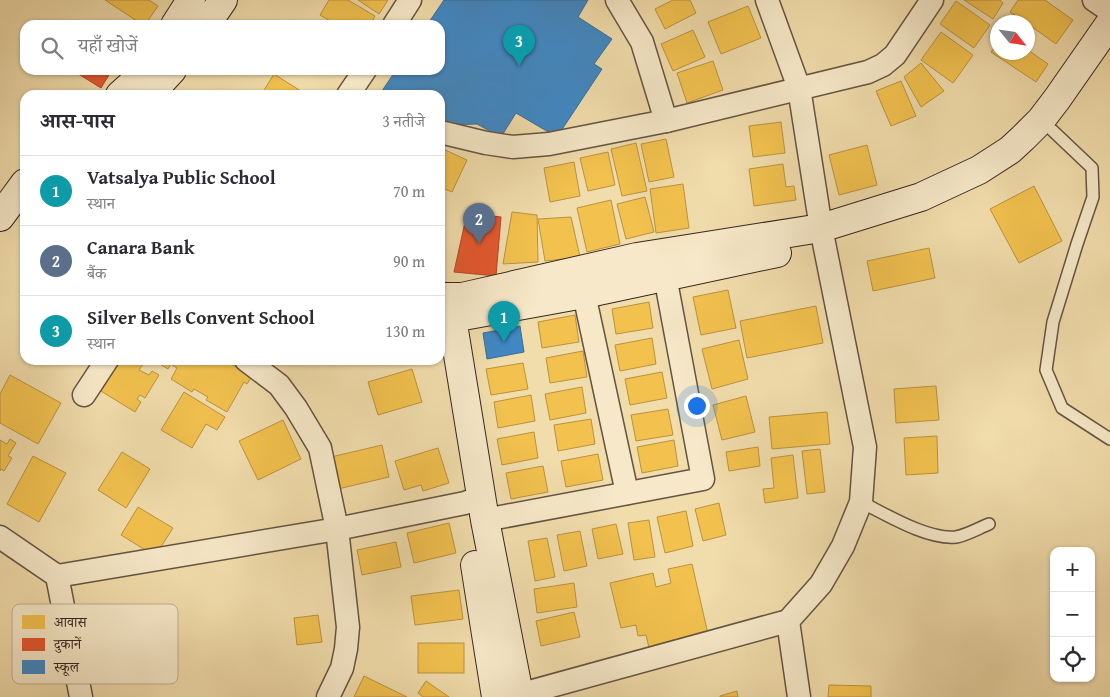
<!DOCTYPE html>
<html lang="hi">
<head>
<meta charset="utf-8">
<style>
  :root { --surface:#fff; --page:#f7f7f7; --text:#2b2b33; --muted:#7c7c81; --line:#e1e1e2; --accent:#2563eb }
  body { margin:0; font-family:"Gentium Book Plus","Noto Serif Devanagari",serif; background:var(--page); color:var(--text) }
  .controls { position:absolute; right:15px; bottom:15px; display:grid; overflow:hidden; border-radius:10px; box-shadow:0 1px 4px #0004 }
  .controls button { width:45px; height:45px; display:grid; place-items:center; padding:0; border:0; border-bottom:1px solid var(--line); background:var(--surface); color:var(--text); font:25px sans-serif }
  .compass { position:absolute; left:990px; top:15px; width:45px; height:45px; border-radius:50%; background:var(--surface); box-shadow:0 1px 4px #0004; rotate:120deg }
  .you { position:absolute; left:696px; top:405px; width:18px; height:18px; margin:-12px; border:4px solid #fff; border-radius:50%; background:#1a73e8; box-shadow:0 0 0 8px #1a73e833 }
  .badge { display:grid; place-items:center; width:32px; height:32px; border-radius:50%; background:var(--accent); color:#fff; font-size:16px; font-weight:700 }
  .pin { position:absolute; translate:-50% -41px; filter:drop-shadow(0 1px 2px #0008) }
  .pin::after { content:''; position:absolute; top:26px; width:18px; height:15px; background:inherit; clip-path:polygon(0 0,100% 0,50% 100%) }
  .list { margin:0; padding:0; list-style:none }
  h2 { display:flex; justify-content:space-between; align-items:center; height:65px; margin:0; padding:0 20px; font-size:21px }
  h2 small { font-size:16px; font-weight:400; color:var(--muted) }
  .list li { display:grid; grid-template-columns:32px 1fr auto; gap:15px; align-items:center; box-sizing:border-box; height:70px; padding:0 20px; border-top:1px solid var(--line) }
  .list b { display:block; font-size:19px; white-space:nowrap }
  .list p { margin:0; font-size:16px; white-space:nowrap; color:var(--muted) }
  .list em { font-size:16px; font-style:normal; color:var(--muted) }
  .icon { flex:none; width:28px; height:28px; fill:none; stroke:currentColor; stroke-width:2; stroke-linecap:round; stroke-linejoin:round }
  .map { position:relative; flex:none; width:1110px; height:697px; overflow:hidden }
  .search { position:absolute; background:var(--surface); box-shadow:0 1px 4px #0004; left:20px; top:20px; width:425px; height:55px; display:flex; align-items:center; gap:12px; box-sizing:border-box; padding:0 18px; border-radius:15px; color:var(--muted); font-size:19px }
  .panel { position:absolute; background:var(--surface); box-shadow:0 1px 4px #0004; left:20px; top:90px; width:425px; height:275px; border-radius:15px }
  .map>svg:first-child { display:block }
</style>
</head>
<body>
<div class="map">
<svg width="1110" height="697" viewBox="0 0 1110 697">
  <rect width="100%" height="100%" fill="#f1dcab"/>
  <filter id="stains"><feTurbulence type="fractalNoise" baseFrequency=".004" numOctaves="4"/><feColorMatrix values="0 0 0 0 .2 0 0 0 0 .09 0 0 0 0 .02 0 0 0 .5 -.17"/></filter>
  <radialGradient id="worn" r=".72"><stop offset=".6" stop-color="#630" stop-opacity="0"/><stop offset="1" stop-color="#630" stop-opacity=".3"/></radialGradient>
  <!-- homes -->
  <g fill="#f2c14e" stroke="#ba9240">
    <path d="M 105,0 L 149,0 L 158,6 L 145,25 L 143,25 Z"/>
    <path d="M 329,0 L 348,0 L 375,16 L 370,25 L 337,25 L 320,15 Z"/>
    <path d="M 358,0 L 388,0 L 379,14 Z"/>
    <path d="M 673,0 L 690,0 L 696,13 L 665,29 L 655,9 Z"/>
    <path d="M 964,0 L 1000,0 L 1003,3 L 993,19 Z"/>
    <path d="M 1018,0 L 1045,0 L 1073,20 L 1056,44 L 1028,24 L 1028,22 L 1025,22 L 1010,12 Z"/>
    <path d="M 956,1 L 990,25 L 974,48 L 940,24 Z"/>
    <path d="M 748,6 L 761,38 L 721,54 L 708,22 Z"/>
    <path d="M 693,30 L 705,57 L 673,71 L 661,44 Z"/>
    <path d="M 941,32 L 973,55 L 953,83 L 921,60 Z"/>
    <path d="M 998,43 L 998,52 L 1028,52 L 1028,50 L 1048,64 L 1036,82 L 991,52 Z"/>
    <path d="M 713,61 L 723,90 L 687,103 L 677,73 Z"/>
    <path d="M 921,63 L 944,91 L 921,107 L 904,77 Z"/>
    <path d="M 274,74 L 307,95 L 261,95 Z"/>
    <path d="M 901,81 L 916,116 L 891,126 L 876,91 Z"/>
    <path d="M 781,122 L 785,153 L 753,157 L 749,126 Z"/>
    <path d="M 666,139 L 674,177 L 649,182 L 641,144 Z"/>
    <path d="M 636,143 L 647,191 L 622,196 L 611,149 Z"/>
    <path d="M 867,145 L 877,185 L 839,195 L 829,155 Z"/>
    <path d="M 441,148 L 467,160 L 452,192 L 440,187 Z"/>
    <path d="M 608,152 L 615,185 L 588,191 L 580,158 Z"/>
    <path d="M 574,162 L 580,196 L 550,202 L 544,168 Z"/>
    <path d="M 783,164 L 786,187 L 794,186 L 796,200 L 754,206 L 749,169 Z"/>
    <path d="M 683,184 L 689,228 L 656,233 L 650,189 Z"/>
    <path d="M 1034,186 L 1062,241 L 1019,263 L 990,209 Z"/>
    <path d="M 645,197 L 654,232 L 626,239 L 617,204 Z"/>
    <path d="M 611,200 L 620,244 L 587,252 L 577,208 Z"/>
    <path d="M 512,212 L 537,215 L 538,262 L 503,264 Z"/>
    <path d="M 571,217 L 580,257 L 545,261 L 538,219 Z"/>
    <path d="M 929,248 L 935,278 L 873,291 L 867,261 Z"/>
    <path d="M 728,290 L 736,328 L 701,335 L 693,297 Z"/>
    <path d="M 649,302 L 653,328 L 616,334 L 612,309 Z"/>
    <path d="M 816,306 L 823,343 L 747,358 L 740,321 Z"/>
    <path d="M 575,315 L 579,342 L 542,348 L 538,322 Z"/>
    <path d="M 652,338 L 656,364 L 620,371 L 615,345 Z"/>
    <path d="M 739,340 L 748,379 L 712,389 L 702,349 Z"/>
    <path d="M 583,351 L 587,377 L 550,383 L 546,358 Z"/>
    <path d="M 121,360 L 137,360 L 143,364 L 139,370 L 149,375 L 152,371 L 159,375 L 145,398 L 140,395 L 137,399 L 141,402 L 135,412 L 101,391 Z"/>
    <path d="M 153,360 L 173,360 L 168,369 Z"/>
    <path d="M 175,360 L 224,360 L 252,376 L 247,384 L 244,382 L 227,412 L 206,400 L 208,397 L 194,389 L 192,392 L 171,379 L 177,368 L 172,365 Z"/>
    <path d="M 523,363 L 528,389 L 491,395 L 486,369 Z"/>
    <path d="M 412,369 L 422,402 L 378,415 L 368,382 Z"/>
    <path d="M 662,372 L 667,398 L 630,405 L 625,379 Z"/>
    <path d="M 10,375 L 61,403 L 38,444 L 0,423 L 0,394 Z"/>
    <path d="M 936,386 L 939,420 L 896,423 L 894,389 Z"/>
    <path d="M 582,387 L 586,413 L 550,420 L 545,394 Z"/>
    <path d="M 184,392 L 225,417 L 217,430 L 206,424 L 192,448 L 161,430 Z"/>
    <path d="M 531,395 L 535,421 L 498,428 L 494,402 Z"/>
    <path d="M 746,396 L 755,432 L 722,440 L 713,405 Z"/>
    <path d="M 668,409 L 673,435 L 636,441 L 631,415 Z"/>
    <path d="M 827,412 L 830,444 L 772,449 L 769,417 Z"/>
    <path d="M 591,419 L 595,444 L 558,451 L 554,425 Z"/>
    <path d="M 283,420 L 301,459 L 258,480 L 239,441 Z"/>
    <path d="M 534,432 L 538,458 L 502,465 L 497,439 Z"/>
    <path d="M 937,436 L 938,473 L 906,475 L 904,438 Z"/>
    <path d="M 10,439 L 16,443 L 8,456 L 12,458 L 4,471 L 1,469 L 0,471 L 0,440 L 7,444 Z"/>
    <path d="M 674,440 L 678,466 L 642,473 L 637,447 Z"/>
    <path d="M 382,445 L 389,477 L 338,489 L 331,457 Z"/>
    <path d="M 758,447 L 760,466 L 729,471 L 726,452 Z"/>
    <path d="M 438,448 L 449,483 L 423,491 L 421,485 L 404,490 L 395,461 Z"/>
    <path d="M 820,449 L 825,492 L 807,494 L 802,451 Z"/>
    <path d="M 122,452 L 150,469 L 126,508 L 98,490 Z"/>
    <path d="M 598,454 L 603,480 L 566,487 L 561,461 Z"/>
    <path d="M 793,455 L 798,498 L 765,503 L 763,489 L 774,488 L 771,458 Z"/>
    <path d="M 33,456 L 66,473 L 39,522 L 7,504 Z"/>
    <path d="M 543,466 L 548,492 L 511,499 L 506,473 Z"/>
    <path d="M 719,503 L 726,535 L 703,541 L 695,509 Z"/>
    <path d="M 138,507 L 173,528 L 155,556 L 121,535 Z"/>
    <path d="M 686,511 L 693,546 L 665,553 L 657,517 Z"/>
    <path d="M 649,520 L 655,557 L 634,560 L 628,523 Z"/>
    <path d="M 449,523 L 456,553 L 414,563 L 407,533 Z"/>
    <path d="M 616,524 L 623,554 L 598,559 L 592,529 Z"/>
    <path d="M 580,531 L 587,566 L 564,571 L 557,535 Z"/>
    <path d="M 547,538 L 555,577 L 535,581 L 528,541 Z"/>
    <path d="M 396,542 L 401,567 L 362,575 L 357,550 Z"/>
    <path d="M 692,564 L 708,634 L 649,648 L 646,635 L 638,636 L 636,625 L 621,628 L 610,583 L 653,573 L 656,587 L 671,583 L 668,569 Z"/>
    <path d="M 574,583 L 577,607 L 537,613 L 534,589 Z"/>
    <path d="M 459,590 L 463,619 L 415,625 L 411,596 Z"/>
    <path d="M 574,612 L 580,637 L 541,646 L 536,621 Z"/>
    <path d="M 318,615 L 322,642 L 297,645 L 294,618 Z"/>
    <rect x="418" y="643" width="46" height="30"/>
    <path d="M 364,676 L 407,697 L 354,697 Z"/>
    <path d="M 426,681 L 449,697 L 423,697 L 418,693 Z"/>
    <path d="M 829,685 L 871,686 L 871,697 L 828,697 Z"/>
    <path d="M 737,691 L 738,697 L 720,697 L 720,696 Z"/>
  </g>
  <!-- shops -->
  <g fill="#e4572e" stroke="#b0482a">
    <path d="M 72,70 L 112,70 L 101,88 Z"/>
    <path d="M 467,213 L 501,217 L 496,276 L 454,272 Z"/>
  </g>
  <!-- schools -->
  <g fill="#3f88c5" stroke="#3c6b93">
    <path d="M 444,0 L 588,0 L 578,17 L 612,39 L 594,64 L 602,69 L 557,137 L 516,113 L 501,137 L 477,124 L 440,125 L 440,95 L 389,95 L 382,91 L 396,70 L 440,70 L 440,25 L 427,25 Z"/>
    <path d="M 520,326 L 524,352 L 487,359 L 483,333 Z"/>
  </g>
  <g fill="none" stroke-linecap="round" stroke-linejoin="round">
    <!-- lane casing -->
    <g stroke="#655442" stroke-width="14">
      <g id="lane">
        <path d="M 1052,130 L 1092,168 L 1093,197 L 1077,244 L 1053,322 L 1046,370 L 1062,408 L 1110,439"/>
        <path d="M 861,502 C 887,515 928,540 956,537 C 967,535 979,528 989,524"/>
      </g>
    </g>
    <!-- street casing -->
    <g stroke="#655442" stroke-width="25">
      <g id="street">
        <path d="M 617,0 L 642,42 L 666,121"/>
        <path d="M 1094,0 L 1110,11"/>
        <path d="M 394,25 L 410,0"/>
        <path d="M 348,95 L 365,70"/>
        <path d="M 440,132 L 486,143 L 513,147 L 549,144 L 666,121 L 868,72 L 883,65 L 895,55 L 932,0"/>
        <path d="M 584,294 L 627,493"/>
        <path d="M 246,360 L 279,385 L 296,408 L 320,448 L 337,529 L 348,627 L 346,649 L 342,668 L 328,697"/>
        <path d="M 84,395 L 107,360"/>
        <path d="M 485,520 L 703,479 L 665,276"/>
        <path d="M 0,537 L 57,576 L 81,697"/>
        <path d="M 57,576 L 337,529 L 465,503 L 481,497"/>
        <path d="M 788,621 L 799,697"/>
        <path d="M 511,697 L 788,621 L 821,584 L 843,546 L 861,502 L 865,447 L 821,228 L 799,88 L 767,0"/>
      </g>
    </g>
    <!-- secondary casing -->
    <g stroke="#36261f" stroke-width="30">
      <g id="secondary">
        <path d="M 175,25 L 191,0"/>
        <path d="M 206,25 L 223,0"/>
        <path d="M 120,95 L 140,77 L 145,70"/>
        <path d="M 149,95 L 172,70"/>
        <path d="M 0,217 L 25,183"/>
        <path d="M 440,297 L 462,297 L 637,257 L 821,228 L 921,197 L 979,170 L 1010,150 L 1023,138 L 1041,120 L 1057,99 L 1110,23"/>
        <path d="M 452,301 L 452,318 L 485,520 L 519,694 L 516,697"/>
        <path d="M 440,316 L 452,318 L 584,294 L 777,253"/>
        <path d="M 475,565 L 496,697"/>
      </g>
    </g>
    <!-- lane -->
    <use href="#lane" stroke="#f6e8c8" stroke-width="11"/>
    <!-- street -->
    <use href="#street" stroke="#f6e8c8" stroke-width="22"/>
    <!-- secondary -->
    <use href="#secondary" stroke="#f6e8c8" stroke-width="28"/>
  </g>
  <!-- legend -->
  <rect x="12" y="604" width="166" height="80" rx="8" fill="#f6e8c8" stroke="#bcae95" stroke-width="1"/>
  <rect x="22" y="615" width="23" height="14" fill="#f2c14e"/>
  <rect x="22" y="638" width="23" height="13" fill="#e4572e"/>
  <rect x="22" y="660" width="23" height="14" fill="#3f88c5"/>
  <g font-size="14" fill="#36261f">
    <text x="54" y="627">आवास</text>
    <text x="54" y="649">दुकानें</text>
    <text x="54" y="672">स्कूल</text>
  </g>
  <rect width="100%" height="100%" filter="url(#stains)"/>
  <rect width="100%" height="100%" fill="url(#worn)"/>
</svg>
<div class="controls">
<button>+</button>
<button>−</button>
<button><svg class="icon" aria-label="locate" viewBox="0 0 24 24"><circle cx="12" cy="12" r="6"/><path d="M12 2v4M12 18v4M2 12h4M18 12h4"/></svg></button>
</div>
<svg class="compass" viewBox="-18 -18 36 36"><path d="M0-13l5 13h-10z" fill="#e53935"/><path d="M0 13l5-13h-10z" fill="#7c7c81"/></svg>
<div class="you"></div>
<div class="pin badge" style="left:504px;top:342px;background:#0f9aa8">1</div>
<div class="pin badge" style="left:479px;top:244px;background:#5c6f8a">2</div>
<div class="pin badge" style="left:519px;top:66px;background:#0f9aa8">3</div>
<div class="search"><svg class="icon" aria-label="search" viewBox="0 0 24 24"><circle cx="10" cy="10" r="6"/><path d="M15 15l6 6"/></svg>यहाँ खोजें</div>
<section class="panel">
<h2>आस-पास<small>3 नतीजे</small></h2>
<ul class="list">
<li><span class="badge" style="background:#0f9aa8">1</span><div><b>Vatsalya Public School</b><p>स्थान</p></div><em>70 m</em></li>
<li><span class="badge" style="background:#5c6f8a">2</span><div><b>Canara Bank</b><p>बैंक</p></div><em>90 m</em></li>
<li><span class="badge" style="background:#0f9aa8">3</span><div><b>Silver Bells Convent School</b><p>स्थान</p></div><em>130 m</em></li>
</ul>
</section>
</div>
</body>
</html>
